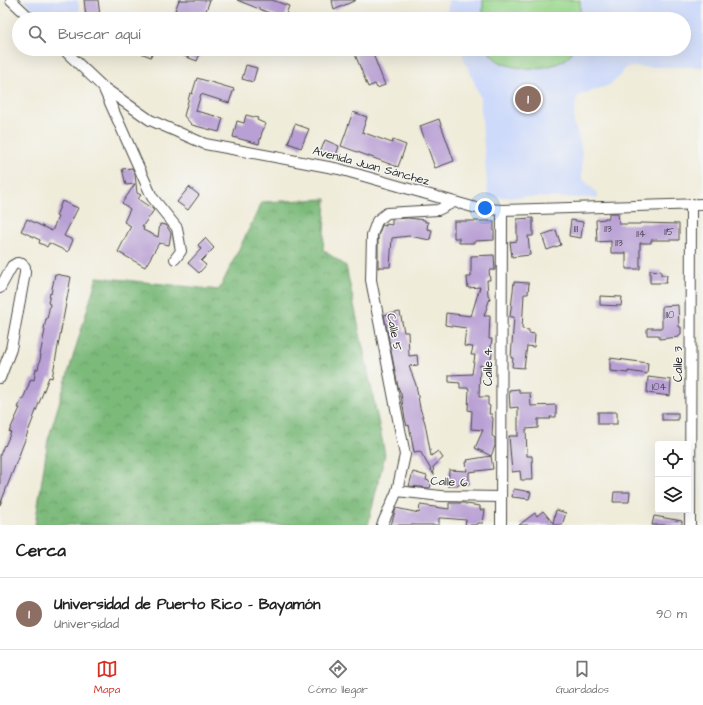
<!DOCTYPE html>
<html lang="es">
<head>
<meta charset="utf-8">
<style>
  :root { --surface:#fff; --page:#f2f2f2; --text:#222; --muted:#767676; --line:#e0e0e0; --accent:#d93025 }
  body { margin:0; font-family:"Architects Daughter",sans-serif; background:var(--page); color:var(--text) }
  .controls { position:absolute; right:12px; bottom:12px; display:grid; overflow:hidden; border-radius:4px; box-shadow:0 4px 16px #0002 }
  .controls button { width:36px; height:36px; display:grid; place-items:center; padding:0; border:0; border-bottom:1px solid var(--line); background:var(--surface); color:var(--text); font:20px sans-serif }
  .you { position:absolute; left:485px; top:208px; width:14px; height:14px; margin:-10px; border:3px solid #fff; border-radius:50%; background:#1a73e8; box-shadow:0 0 0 6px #1a73e833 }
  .badge { display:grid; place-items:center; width:26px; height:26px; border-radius:50%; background:var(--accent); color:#fff; font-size:13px; font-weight:700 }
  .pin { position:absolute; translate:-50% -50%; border:2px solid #fff; box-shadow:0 1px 4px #0006 }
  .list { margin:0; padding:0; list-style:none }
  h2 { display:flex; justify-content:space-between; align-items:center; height:52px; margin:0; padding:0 16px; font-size:17px }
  h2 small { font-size:13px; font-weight:400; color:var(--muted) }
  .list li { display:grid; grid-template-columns:26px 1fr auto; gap:12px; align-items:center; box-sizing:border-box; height:72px; padding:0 16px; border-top:1px solid var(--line) }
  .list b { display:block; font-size:15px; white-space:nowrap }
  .list p { margin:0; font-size:13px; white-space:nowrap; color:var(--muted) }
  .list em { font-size:13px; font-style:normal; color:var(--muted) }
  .icon { flex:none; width:22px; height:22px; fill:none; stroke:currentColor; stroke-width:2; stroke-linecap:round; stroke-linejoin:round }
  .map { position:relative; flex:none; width:703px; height:525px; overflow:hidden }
  .search { position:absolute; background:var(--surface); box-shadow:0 4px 16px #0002; left:12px; right:12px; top:12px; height:44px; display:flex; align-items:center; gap:10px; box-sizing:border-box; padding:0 14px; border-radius:22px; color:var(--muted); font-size:15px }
  .sheet { height:124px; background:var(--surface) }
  nav { display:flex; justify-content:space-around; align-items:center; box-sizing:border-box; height:56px; border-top:1px solid var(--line); background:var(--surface); font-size:11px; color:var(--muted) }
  nav a { display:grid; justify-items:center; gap:2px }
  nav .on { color:var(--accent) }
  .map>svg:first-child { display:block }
</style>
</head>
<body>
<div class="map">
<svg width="703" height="525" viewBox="0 0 703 525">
  <defs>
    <pattern id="forest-crowns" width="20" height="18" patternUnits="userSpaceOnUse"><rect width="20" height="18" fill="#7cba7a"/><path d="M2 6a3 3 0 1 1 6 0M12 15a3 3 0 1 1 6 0" fill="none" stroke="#669764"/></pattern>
  </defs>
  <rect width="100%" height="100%" fill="#f6f6f2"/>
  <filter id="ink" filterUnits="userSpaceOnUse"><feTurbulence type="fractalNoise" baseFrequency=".025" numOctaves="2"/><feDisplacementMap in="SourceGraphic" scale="8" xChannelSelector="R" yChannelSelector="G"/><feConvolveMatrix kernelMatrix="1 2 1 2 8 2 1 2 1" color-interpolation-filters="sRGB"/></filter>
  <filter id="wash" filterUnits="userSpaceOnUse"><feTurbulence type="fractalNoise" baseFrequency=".012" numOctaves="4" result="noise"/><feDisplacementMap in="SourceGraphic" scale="16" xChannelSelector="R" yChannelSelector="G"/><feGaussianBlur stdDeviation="0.9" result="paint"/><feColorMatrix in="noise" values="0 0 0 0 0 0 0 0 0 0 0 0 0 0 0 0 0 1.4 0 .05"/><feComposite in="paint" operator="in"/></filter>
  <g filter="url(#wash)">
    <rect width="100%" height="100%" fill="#f0ecda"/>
    <!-- built -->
    <g fill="#cedafa">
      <path d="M 23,0 L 78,0 L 81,19 L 43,19 Z"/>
      <path d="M 448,0 L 703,0 L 703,67 L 626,67 L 617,79 L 609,85 L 578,96 L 576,101 L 574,115 L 574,125 L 578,133 L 582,152 L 582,178 L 597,193 L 598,198 L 488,197 L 480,97 L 460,49 L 684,49 L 684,19 L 447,19 Z"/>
    </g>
    <!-- grass -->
    <g fill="#9bda8f" stroke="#63825d">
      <rect x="483" y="0" width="97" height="19"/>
      <path d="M 488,49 L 573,49 C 572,52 569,57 566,59 C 548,71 509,72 493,57 C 491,55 489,51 488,49 Z"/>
    </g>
    <!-- forest -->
    <path fill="url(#forest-crowns)" stroke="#547252" d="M 326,199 L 323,250 L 346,266 L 385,454 L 368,525 L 35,525 L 48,440 L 97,277 L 219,290 L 262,202 Z"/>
    <g id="blocks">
      <!-- building -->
      <g fill="#b89fd4">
        <path d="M 84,0 L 98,0 L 100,16 L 86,17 Z"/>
        <path d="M 179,0 L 210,0 L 203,19 L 172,19 Z"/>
        <path d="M 237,0 L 272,0 L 289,6 L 284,19 Z"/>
        <path d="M 332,0 L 356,0 L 334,10 Z"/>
        <path d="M 133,49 L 154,49 L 151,57 L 133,50 Z"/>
        <path d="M 166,49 L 202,49 L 197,61 Z"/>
        <path d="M 353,49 L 371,49 L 385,85 L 377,88 L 375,84 L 368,87 Z"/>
        <path d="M 246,65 L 257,68 L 253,82 L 242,79 Z"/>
        <path d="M 197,78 L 234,89 L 229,103 L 201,94 L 196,111 L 223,118 L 219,132 L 192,125 L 184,116 L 190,93 L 192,94 Z"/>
        <path d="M 353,112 L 367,117 L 362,132 L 392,143 L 393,140 L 406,145 L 398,167 L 341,146 Z"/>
        <path d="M 246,115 L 258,118 L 257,120 L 266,124 L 262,132 L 259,144 L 233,137 L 237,121 L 244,123 Z"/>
        <path d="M 439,119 L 454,161 L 435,168 L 420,126 Z"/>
        <path d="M 295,124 L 309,129 L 301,148 L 288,143 Z"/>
        <path d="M 325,140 L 339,146 L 335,158 L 320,153 Z"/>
        <path d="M 132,168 L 135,174 L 137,193 L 141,195 L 138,199 L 154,210 L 142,227 L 144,227 L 143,230 L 158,237 L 160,224 L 166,225 L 171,233 L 169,245 L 159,243 L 145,267 L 118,252 L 131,226 L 124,222 L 130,209 L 122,203 L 135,184 L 126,185 L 122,169 Z"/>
        <path d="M 189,187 L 199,195 L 188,210 L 177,202 Z"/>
        <path d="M 62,201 L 78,208 L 64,236 L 73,240 L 68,252 L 49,243 L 47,247 L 44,245 L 39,243 L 40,240 L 21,231 L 27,219 L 52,231 L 58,217 L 56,216 Z"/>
        <path d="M 609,213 L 618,213 L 619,224 L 640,224 L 640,223 L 679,224 L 679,240 L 651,240 L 651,243 L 640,243 L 640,269 L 626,269 L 626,253 L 611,253 L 611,241 L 597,242 L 596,220 L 605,219 L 605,218 L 609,218 Z"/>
        <path d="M 408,218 L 425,220 L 425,222 L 428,222 L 427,229 L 432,230 L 430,240 L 409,236 L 392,238 L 390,267 L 379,267 L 379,268 L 378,268 L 378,236 L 382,225 L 386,226 L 386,224 L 392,225 L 392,219 Z"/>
        <path d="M 533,218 L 533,236 L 528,236 L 530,255 L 512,257 L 510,242 L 517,241 L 517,219 Z"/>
        <path d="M 571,220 L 583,222 L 581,238 L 569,236 Z"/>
        <path d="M 454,221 L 494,221 L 494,240 L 475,241 L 475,243 L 459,243 L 459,238 L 454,238 Z"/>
        <path d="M 556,230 L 561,245 L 547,250 L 542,235 Z"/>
        <path d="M 205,238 L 214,248 L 201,261 L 206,265 L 199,273 L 188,263 L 201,249 L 198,245 Z"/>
        <path d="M 494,255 L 495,270 L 489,270 L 490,280 L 487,280 L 488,295 L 490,298 L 484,316 L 490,316 L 489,339 L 492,339 L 490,354 L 492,354 L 489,367 L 480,365 L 479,397 L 488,397 L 488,405 L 490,406 L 489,414 L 492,414 L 492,418 L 493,418 L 492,436 L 495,438 L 495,446 L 491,456 L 475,448 L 483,430 L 471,429 L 472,411 L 468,410 L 469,388 L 460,388 L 460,383 L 449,382 L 449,375 L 472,374 L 475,355 L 471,355 L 473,347 L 464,346 L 466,328 L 445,325 L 446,313 L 471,316 L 480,287 L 468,288 L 467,277 L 471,277 L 471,256 Z"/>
        <path d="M 650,270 L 661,271 L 661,275 L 667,275 L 666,283 L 650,283 Z"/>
        <path d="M 55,274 L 71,277 L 52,378 L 49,377 L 0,505 L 0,455 L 4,445 L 5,446 L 11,432 L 9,432 L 20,408 L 18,408 L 22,398 L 23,399 L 31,379 L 34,380 L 36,369 L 38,369 L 41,355 L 40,355 L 45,330 L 44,329 L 46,319 L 47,319 L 50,304 L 48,303 L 49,299 L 50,293 L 51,294 Z"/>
        <path d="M 514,282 L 529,283 L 528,294 L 524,294 L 522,329 L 529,330 L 529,333 L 535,334 L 534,347 L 527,346 L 524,368 L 512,367 L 513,358 L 511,358 L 514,317 L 510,317 Z"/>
        <path d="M 600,296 L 622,297 L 621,306 L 600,305 Z"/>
        <path d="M 678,305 L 679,327 L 681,327 L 681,334 L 679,335 L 679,337 L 659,339 L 659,335 L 647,335 L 647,328 L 662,328 L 662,306 Z"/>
        <path d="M 400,312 L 404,332 L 408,332 L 409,356 L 417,355 L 418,365 L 409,366 L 416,385 L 420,408 L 425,423 L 431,456 L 438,451 L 443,458 L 433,467 L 434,475 L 420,451 L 414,452 L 409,425 L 407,426 L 405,419 L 401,394 L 398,387 L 384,315 Z"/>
        <path d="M 610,358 L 648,363 L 647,374 L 628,371 L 628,373 L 610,371 Z"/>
        <path d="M 648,377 L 671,380 L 670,396 L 647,393 Z"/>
        <path d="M 519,389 L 519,393 L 530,393 L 531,406 L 556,405 L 556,417 L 550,417 L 551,419 L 538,419 L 538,428 L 526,429 L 527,456 L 532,456 L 533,480 L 521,480 L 520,471 L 512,472 L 509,436 L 518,436 L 518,407 L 510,408 L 509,390 Z"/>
        <rect x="598" y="412" width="19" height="12"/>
        <rect x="662" y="413" width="16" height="7"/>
        <path d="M 491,456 L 493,469 L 469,472 L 469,485 L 458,484 L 458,486 L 448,486 L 449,470 L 467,471 L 466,462 L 468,462 L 467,460 Z"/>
        <path d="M 413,472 L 427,476 L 426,480 L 432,482 L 430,488 L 409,486 Z"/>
        <path d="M 514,489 L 531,492 L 529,499 L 512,497 L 513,490 Z"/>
        <path d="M 614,492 L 630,492 L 629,502 L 613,502 Z"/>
        <path d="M 449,503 L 464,503 L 466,504 L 480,506 L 480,510 L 485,510 L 483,523 L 478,523 L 477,525 L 465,525 L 466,520 L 443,518 L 439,518 L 439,525 L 391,525 L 396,508 L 419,513 L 420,505 L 449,509 Z"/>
        <path d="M 556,510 L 566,513 L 562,525 L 519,525 L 535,513 L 537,516 L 543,511 L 553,523 Z"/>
        <path d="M 654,516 L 682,521 L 682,525 L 652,525 Z"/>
      </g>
    </g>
  </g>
  <g filter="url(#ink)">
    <use href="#blocks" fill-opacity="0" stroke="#494845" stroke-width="1"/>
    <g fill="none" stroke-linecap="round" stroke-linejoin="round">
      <!-- minor casing -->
      <g stroke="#494845" stroke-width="12">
        <g id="minor">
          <path d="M 11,0 L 31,19"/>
          <path d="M 63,49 L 103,87 L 150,120 L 205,144 L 339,169 L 476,208 L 502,210 L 703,204"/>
          <path d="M 103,87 L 152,197 L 177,228 L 181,251 L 175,259"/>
          <path d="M 0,288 L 12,266 L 17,263 L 22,264 L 25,267 L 25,273 L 11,349 L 0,378"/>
          <path d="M 397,491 L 441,496 L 501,497"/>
          <path d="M 382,525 L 397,491 L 405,455 L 371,280 L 372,235 L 377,221 L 387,213 L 438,210 L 454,202"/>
          <path d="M 501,525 L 502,210"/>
          <path d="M 690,525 L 691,204"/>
        </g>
      </g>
      <!-- minor -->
      <use href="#minor" stroke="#fff" stroke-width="10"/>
    </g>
  </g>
  <g text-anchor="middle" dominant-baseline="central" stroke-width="3" stroke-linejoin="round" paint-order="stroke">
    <!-- number labels -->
    <g font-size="10" fill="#4e4855">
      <text x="576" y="229">111</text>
      <text x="608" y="229">113</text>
      <text x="669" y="232">115</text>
      <text x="641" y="234">114</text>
      <text x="619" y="243">113</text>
      <text x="670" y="315">110</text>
      <text x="659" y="387">104</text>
    </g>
    <!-- street labels -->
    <g font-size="12" fill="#2b2b2b" stroke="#f6f6f2">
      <text transform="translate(371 166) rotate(15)">Avenida Juan Sánchez</text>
      <text transform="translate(394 332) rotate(79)">Calle 5</text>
      <text transform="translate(678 364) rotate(-90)">Calle 3</text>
      <text transform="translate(488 367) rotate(-90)">Calle 4</text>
      <text transform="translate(449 482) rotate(3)">Calle 6</text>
    </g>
  </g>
</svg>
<div class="controls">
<button><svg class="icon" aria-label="locate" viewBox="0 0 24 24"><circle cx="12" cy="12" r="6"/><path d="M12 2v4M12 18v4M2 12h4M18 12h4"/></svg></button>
<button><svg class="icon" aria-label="layers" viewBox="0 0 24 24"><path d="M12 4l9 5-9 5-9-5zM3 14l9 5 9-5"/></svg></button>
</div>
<div class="you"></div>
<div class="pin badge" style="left:528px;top:99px;background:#8d6e63">1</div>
<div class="search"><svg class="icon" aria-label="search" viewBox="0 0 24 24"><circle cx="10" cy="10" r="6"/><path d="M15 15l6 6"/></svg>Buscar aquí</div>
</div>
<section class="sheet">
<h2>Cerca<small></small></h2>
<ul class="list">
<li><span class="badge" style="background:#8d6e63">1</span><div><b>Universidad de Puerto Rico - Bayamón</b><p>Universidad</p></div><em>90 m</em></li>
</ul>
</section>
<nav>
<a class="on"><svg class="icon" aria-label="map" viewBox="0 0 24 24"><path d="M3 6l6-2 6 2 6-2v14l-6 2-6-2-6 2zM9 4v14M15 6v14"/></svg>Mapa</a>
<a><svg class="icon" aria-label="directions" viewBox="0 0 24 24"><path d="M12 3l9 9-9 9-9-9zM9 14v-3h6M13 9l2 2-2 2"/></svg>Cómo llegar</a>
<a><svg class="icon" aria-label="saved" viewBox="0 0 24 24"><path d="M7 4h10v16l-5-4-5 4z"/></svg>Guardados</a>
</nav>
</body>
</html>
